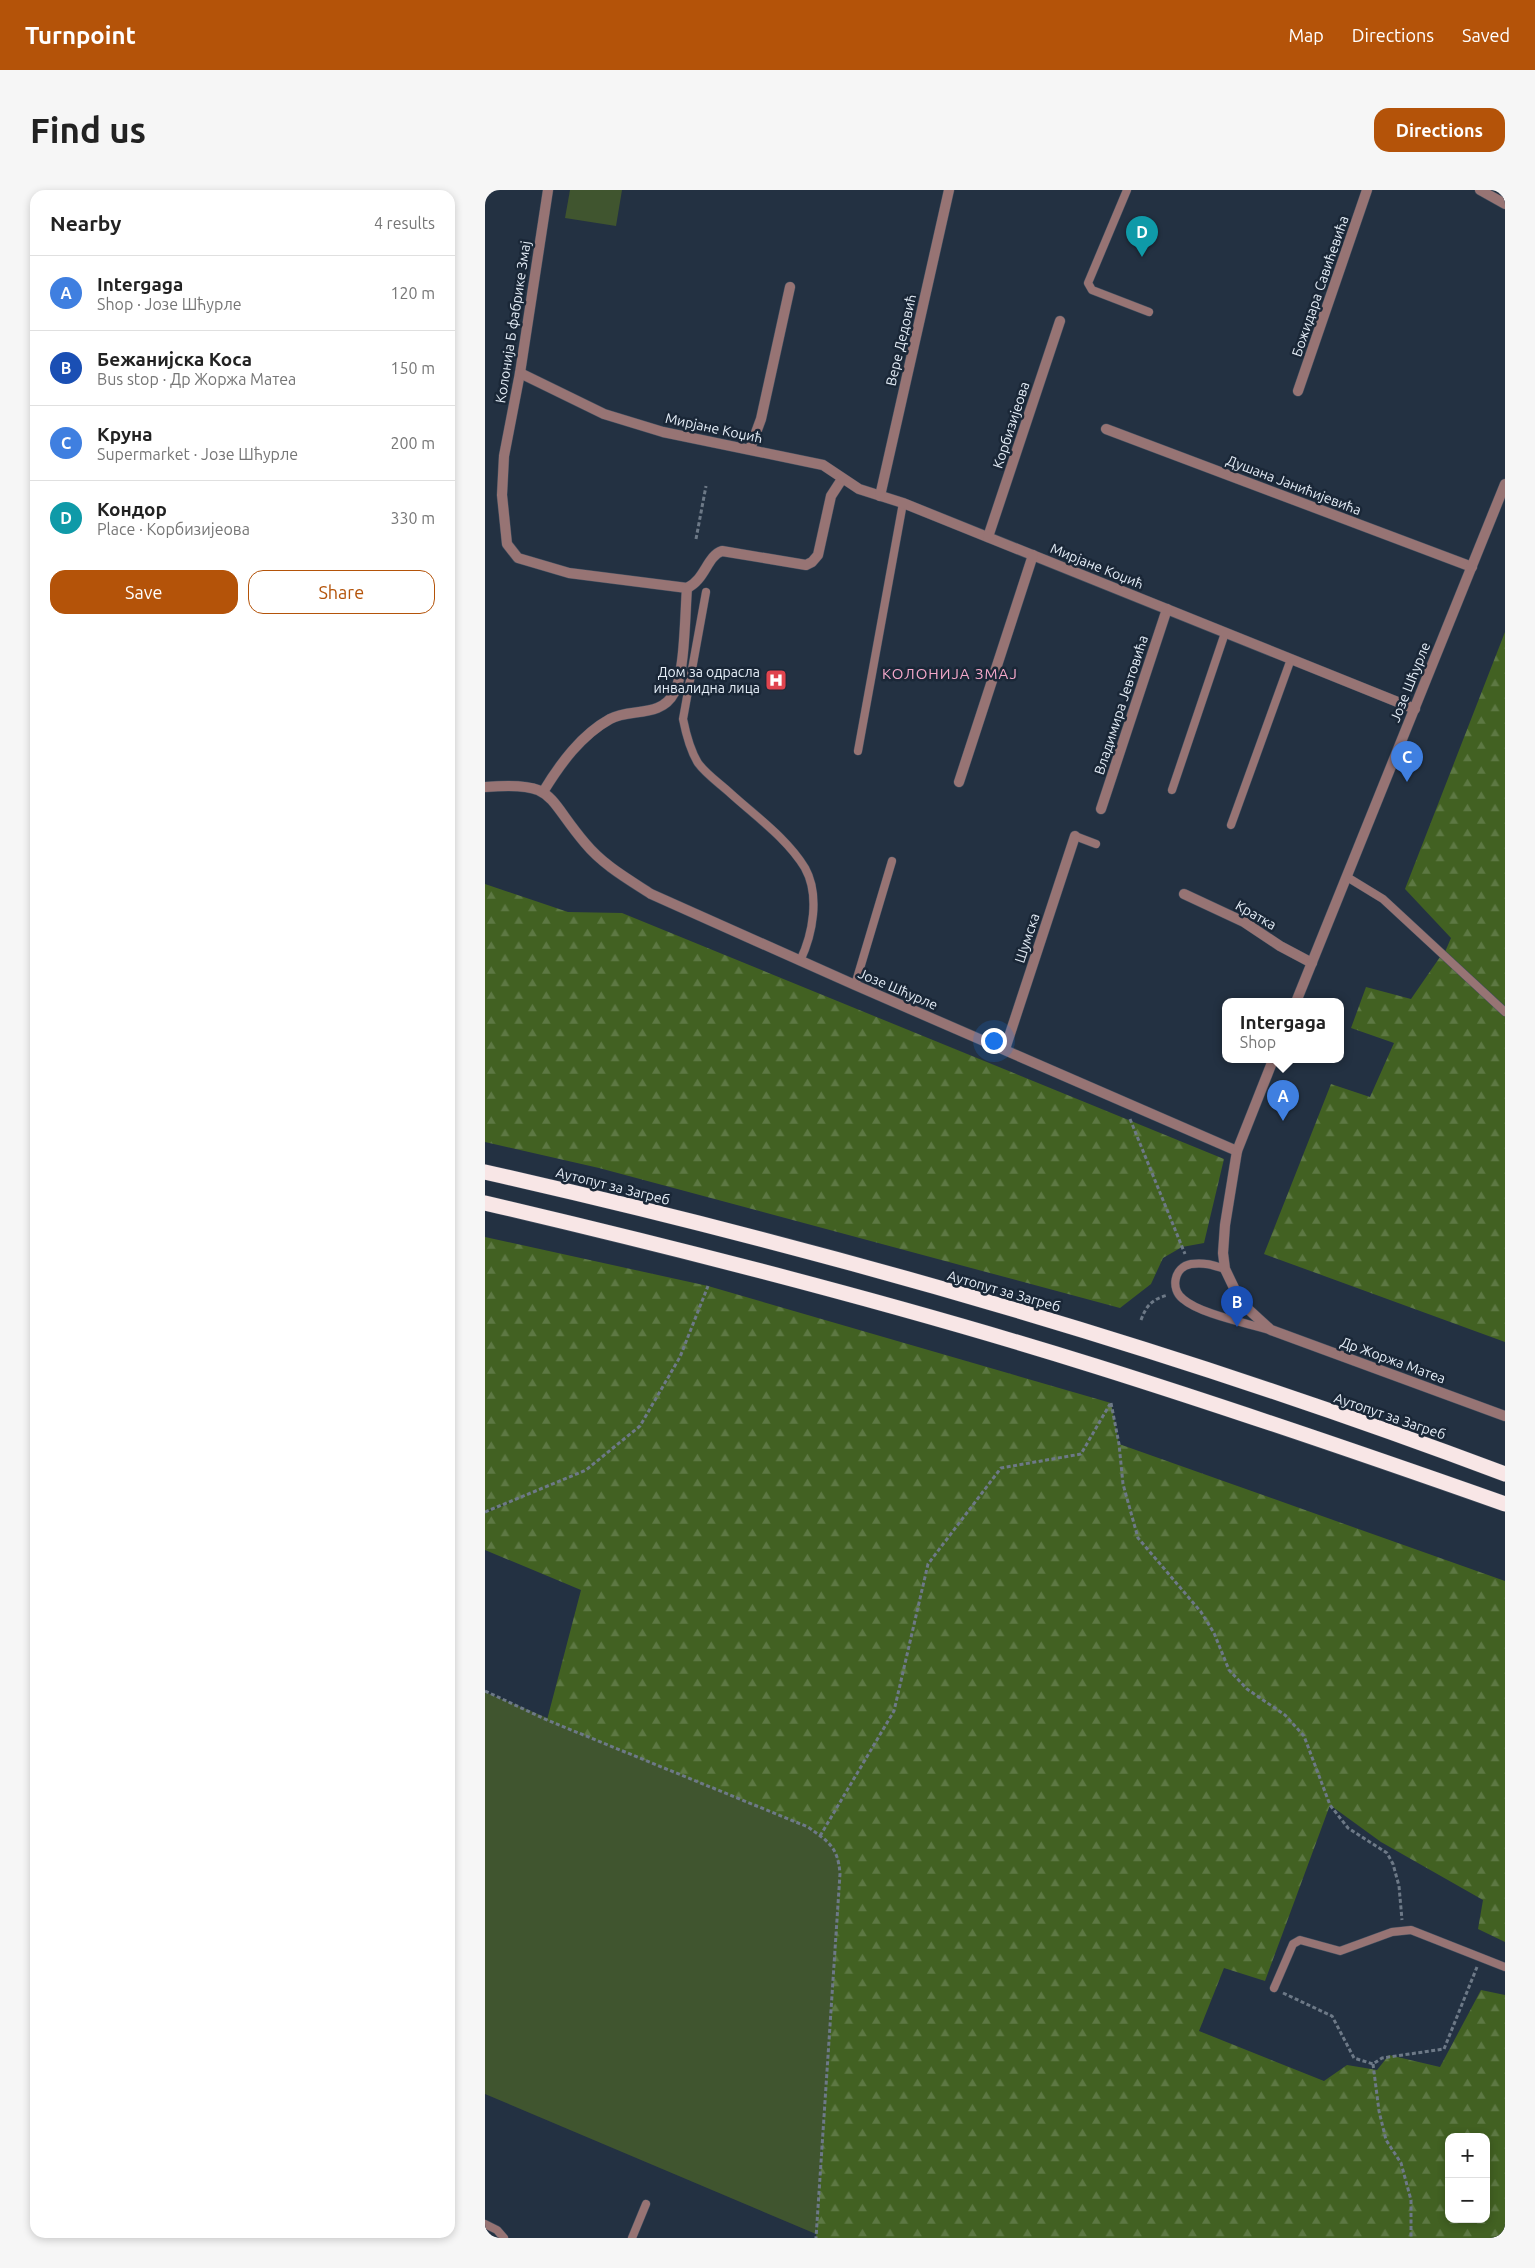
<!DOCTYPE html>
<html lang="en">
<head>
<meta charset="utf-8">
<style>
  :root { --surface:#fff; --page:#f6f6f6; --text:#222; --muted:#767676; --line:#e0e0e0; --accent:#b45309 }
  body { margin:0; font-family:Ubuntu,sans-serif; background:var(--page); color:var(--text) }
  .controls { position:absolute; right:15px; bottom:15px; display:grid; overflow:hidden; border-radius:10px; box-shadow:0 2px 8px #0003 }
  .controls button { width:45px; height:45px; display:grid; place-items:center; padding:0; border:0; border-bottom:1px solid var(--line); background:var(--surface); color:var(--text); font:25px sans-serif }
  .you { position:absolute; left:508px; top:850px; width:18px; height:18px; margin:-12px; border:4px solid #fff; border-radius:50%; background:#1a73e8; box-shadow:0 0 0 8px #1a73e833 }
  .badge { display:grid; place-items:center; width:32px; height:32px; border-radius:50%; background:var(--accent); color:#fff; font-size:16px; font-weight:700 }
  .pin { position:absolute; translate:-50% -41px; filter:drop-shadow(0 1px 2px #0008) }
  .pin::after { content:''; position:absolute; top:26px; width:18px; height:15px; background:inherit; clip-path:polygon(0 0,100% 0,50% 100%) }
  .popup { position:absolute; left:737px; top:808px; width:122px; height:65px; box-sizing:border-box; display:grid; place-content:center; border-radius:10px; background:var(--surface); filter:drop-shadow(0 1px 4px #0005); font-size:16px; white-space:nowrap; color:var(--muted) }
  .popup b { font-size:19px; color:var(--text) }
  .popup::after { content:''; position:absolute; left:50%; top:100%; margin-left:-10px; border:10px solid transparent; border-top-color:var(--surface) }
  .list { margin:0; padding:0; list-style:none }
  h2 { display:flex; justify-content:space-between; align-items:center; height:65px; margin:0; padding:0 20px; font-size:21px }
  h2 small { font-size:16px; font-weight:400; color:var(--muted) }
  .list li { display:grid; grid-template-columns:32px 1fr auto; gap:15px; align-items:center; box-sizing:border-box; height:75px; padding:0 20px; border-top:1px solid var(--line) }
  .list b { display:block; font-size:19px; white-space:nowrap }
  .list p { margin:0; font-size:16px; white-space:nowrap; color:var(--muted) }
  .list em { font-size:16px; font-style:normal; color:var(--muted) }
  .actions { display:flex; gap:10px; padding:15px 20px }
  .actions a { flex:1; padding:11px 0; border:1px solid var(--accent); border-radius:15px; text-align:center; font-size:18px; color:var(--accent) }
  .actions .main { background:var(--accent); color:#fff }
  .map { position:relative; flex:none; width:1020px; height:2048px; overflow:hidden; border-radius:15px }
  header { display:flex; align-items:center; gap:30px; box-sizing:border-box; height:70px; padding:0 25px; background:var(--accent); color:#fff }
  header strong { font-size:24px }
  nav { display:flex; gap:28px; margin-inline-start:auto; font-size:18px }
  .intro { display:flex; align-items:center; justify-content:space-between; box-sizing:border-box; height:120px; padding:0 30px }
  h1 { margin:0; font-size:35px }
  .button { padding:12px 22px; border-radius:15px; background:var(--accent); color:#fff; font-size:18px; font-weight:700 }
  main { display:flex; gap:30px; padding:0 30px }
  aside { flex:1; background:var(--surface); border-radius:15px; box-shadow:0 2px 8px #0003 }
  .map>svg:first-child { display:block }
</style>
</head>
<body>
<header>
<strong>Turnpoint</strong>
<nav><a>Map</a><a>Directions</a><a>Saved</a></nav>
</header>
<div class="intro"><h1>Find us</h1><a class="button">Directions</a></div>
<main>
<aside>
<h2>Nearby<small>4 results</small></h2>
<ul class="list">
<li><span class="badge" style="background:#3f7fe0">A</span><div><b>Intergaga</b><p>Shop · Јозе Шћурле</p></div><em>120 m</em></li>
<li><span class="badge" style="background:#1a4fb4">B</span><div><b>Бежанијска Коса</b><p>Bus stop · Др Жоржа Матеа</p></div><em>150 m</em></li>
<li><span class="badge" style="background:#3f7fe0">C</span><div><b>Круна</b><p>Supermarket · Јозе Шћурле</p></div><em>200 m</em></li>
<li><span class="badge" style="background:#0f9aa8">D</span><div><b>Кондор</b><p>Place · Корбизијеова</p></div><em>330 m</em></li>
</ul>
<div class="actions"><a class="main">Save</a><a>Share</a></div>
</aside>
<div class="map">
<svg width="1020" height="2048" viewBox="0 0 1020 2048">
  <defs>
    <pattern id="forest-firs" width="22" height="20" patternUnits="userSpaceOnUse" patternTransform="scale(1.25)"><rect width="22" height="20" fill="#426122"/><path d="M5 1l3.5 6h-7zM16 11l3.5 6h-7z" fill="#5d7843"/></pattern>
  </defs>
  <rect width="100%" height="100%" fill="#233142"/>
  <!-- grass -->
  <g fill="#40552f">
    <path d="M 85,0 L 137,0 L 131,36 L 80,28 Z"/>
    <path d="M 0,1502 L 323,1637 C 344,1652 353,1657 355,1684 L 331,2044 L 0,1904 Z"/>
  </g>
  <!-- forest -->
  <g fill="url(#forest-firs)" fill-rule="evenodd">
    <path d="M 1020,442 L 1020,817 L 960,762 L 966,748 L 920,699 Z"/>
    <path d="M 0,694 L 83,722 L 137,723 L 739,969 L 719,1053 L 697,1057 L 678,1068 L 666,1094 L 635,1118 L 114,978 L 0,952 Z"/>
    <path d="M 955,767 L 1020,825 L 1020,1152 L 779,1064 L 846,894 L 885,907 L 909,853 L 866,838 L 881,797 L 926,809 Z"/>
    <path d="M 0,1047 L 223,1096 L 626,1213 L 634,1254 L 1020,1391 L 1020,1752 L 993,1739 L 998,1710 L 896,1652 L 845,1615 L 780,1791 L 739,1778 L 714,1841 L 839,1891 L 862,1875 L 892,1880 L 904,1865 L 955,1877 L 996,1800 L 1020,1805 L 1020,2048 L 331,2048 L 355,1684 C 353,1657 344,1652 323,1637 L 62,1530 L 96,1400 L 0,1360 L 0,1323 L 43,1305 L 0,1322 ZM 964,1947 L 1001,1947 L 1001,2029 L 964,2029 Z"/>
  </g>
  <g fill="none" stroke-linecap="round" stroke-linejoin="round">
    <!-- lane casing -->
    <g stroke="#424f5f" stroke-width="9">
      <g id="lane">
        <path d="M 642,0 L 603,93 L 607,100 L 664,122"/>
        <path d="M 221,402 L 198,529 C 201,544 205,560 213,573 C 221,584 234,593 244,602 C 269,625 302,648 320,678 C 335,705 328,744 315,771"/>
        <path d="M 373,561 L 418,313"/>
        <path d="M 687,600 L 740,443"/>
        <path d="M 746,635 L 806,469"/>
        <path d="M 590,646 L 611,654"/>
        <path d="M 862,687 L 898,709 L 1020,822"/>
        <path d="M 370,795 L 407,671"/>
        <path d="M 740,1079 C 728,1075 719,1072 706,1074 C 689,1077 685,1099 698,1109 C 715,1124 762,1133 784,1140"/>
        <path d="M 789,1798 L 808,1754 L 815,1750 L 855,1761 L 907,1742 L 926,1740 L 1020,1777"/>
        <path d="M 0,2034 L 12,2040 L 19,2048"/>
        <path d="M 147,2048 L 161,2014"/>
      </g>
    </g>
    <!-- street casing -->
    <g stroke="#424f5f" stroke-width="11">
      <g id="street">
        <path d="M 63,0 L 35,183 L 19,266 L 17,305 L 22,354 L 33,368 L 84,383 L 202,398 C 220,390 222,366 237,361 L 321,375 L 327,372 L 333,365 L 346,306 L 357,289"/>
        <path d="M 995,0 L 1020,14"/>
        <path d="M 35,183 L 119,224 L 178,242 L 338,275 L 374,299 L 418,313 L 930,519"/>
        <path d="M 813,201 L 882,0"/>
        <path d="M 621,239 L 987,377"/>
        <path d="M 265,259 L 276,229 L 305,97"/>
        <path d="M 395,306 L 464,0"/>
        <path d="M 503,347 L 575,131"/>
        <path d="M 474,592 L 548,365"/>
        <path d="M 0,597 C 71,591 60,606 100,653 C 118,675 143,689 166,704 L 370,795 L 752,961"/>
        <path d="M 58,602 C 75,574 96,545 125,529 C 145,518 176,528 189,503 C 200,484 200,422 202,398"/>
        <path d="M 616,619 L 682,419"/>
        <path d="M 699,704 L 759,732 L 795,756 L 827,773"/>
        <path d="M 811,812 L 1020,294"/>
        <path d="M 520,859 L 590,646"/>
        <path d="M 788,870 L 752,961 L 740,1035 L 738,1063 L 740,1079 L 751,1102 L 764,1120 L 786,1140 L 1020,1226"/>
      </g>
    </g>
    <!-- highway casing -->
    <g stroke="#424f5f" stroke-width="16">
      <g id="highway">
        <path d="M 0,982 C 345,1060 688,1159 1020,1284"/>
        <path d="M 0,1013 C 205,1061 409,1113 610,1176 C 747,1219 884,1266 1020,1314"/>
      </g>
    </g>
    <!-- path -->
    <g stroke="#6d7987" stroke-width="3" stroke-dasharray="4 2.5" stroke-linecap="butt">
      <path d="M 211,349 L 221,296"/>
      <path d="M 645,929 L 700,1064"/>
      <path d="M 656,1130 C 661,1116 667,1109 683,1105"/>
      <path d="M 626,1213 L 634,1254 L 638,1294 L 653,1348 L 716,1422 L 729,1443 L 744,1480 L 762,1499 L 800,1525 L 819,1546 L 845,1615 L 863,1638 L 902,1663 L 908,1674 L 914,1696 L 917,1730"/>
      <path d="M 0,1322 L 101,1280 L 155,1236 L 195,1167 L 223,1096"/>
      <path d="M 0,1501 L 62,1530 L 323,1637 C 344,1652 353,1657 355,1684 L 331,2048"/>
      <path d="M 335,1646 L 409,1521 L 443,1374 L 516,1278 L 596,1264 L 625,1214"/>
      <path d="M 798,1803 L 847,1826 L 869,1868 L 888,1874 L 897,1868 L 959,1859 L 992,1777"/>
      <path d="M 888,1874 L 894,1921 L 901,1950 L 916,1973 L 926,2010 L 926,2048"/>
    </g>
    <!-- lane -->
    <use href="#lane" stroke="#977474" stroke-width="8"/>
    <!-- street -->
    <use href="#street" stroke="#977474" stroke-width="10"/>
    <!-- highway -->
    <use href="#highway" stroke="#f8e6e6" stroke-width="15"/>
  </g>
  <!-- icons -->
  <defs>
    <g id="hospital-square" transform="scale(1.125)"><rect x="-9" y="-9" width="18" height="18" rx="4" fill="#e0444e" stroke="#1a2737"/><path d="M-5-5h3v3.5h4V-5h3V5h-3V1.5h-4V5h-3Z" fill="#fff"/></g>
  </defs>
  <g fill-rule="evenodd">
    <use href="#hospital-square" x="291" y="490"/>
  </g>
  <g text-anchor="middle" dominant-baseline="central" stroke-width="5" stroke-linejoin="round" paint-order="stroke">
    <!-- street labels -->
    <g font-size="14" fill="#e5eef8" stroke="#1a2737">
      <text transform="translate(835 96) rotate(-71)">Божидара Савићевића</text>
      <text transform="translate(28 132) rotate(-81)">Колонија Б фабрике Змај</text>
      <text transform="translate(416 150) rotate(-77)">Вере Дедовић</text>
      <text transform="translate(526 235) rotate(-72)">Корбизијеова</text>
      <text transform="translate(229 238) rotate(12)">Мирјане Коџић</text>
      <text transform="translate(809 295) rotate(21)">Душана Јанићијевића</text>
      <text transform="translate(612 376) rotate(22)">Мирјане Коџић</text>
      <text transform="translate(925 492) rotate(-68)">Јозе Шћурле</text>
      <text transform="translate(636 515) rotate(-72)">Владимира Јевтовића</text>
      <text transform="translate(771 725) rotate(30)">Кратка</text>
      <text transform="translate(542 748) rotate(-72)">Шумска</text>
      <text transform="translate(413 799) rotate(23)">Јозе Шћурле</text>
      <text transform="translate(128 996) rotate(14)">Аутопут за Загреб</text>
      <text transform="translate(519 1101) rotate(16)">Аутопут за Загреб</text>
      <text transform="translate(908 1170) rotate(20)">Др Жоржа Матеа</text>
      <text transform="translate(905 1226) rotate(19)">Аутопут за Загреб</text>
    </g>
    <!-- poi labels -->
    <g font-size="14" fill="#e5eef8" stroke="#1a2737" text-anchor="end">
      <text x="275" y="482">Дом за одрасла<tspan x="275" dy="16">инвалидна лица</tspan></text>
    </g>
    <!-- neighbourhood labels -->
    <g font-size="15" letter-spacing="1" fill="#f6a9cb" stroke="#1a2737">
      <text x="465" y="483">КОЛОНИЈА ЗМАЈ</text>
    </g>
  </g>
</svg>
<div class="controls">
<button>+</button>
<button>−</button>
</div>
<div class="you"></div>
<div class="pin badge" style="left:798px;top:931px;background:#3f7fe0">A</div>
<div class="popup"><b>Intergaga</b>Shop</div>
<div class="pin badge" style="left:752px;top:1137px;background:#1a4fb4">B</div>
<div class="pin badge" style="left:922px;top:592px;background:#3f7fe0">C</div>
<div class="pin badge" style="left:657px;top:67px;background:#0f9aa8">D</div>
</div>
</main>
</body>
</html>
